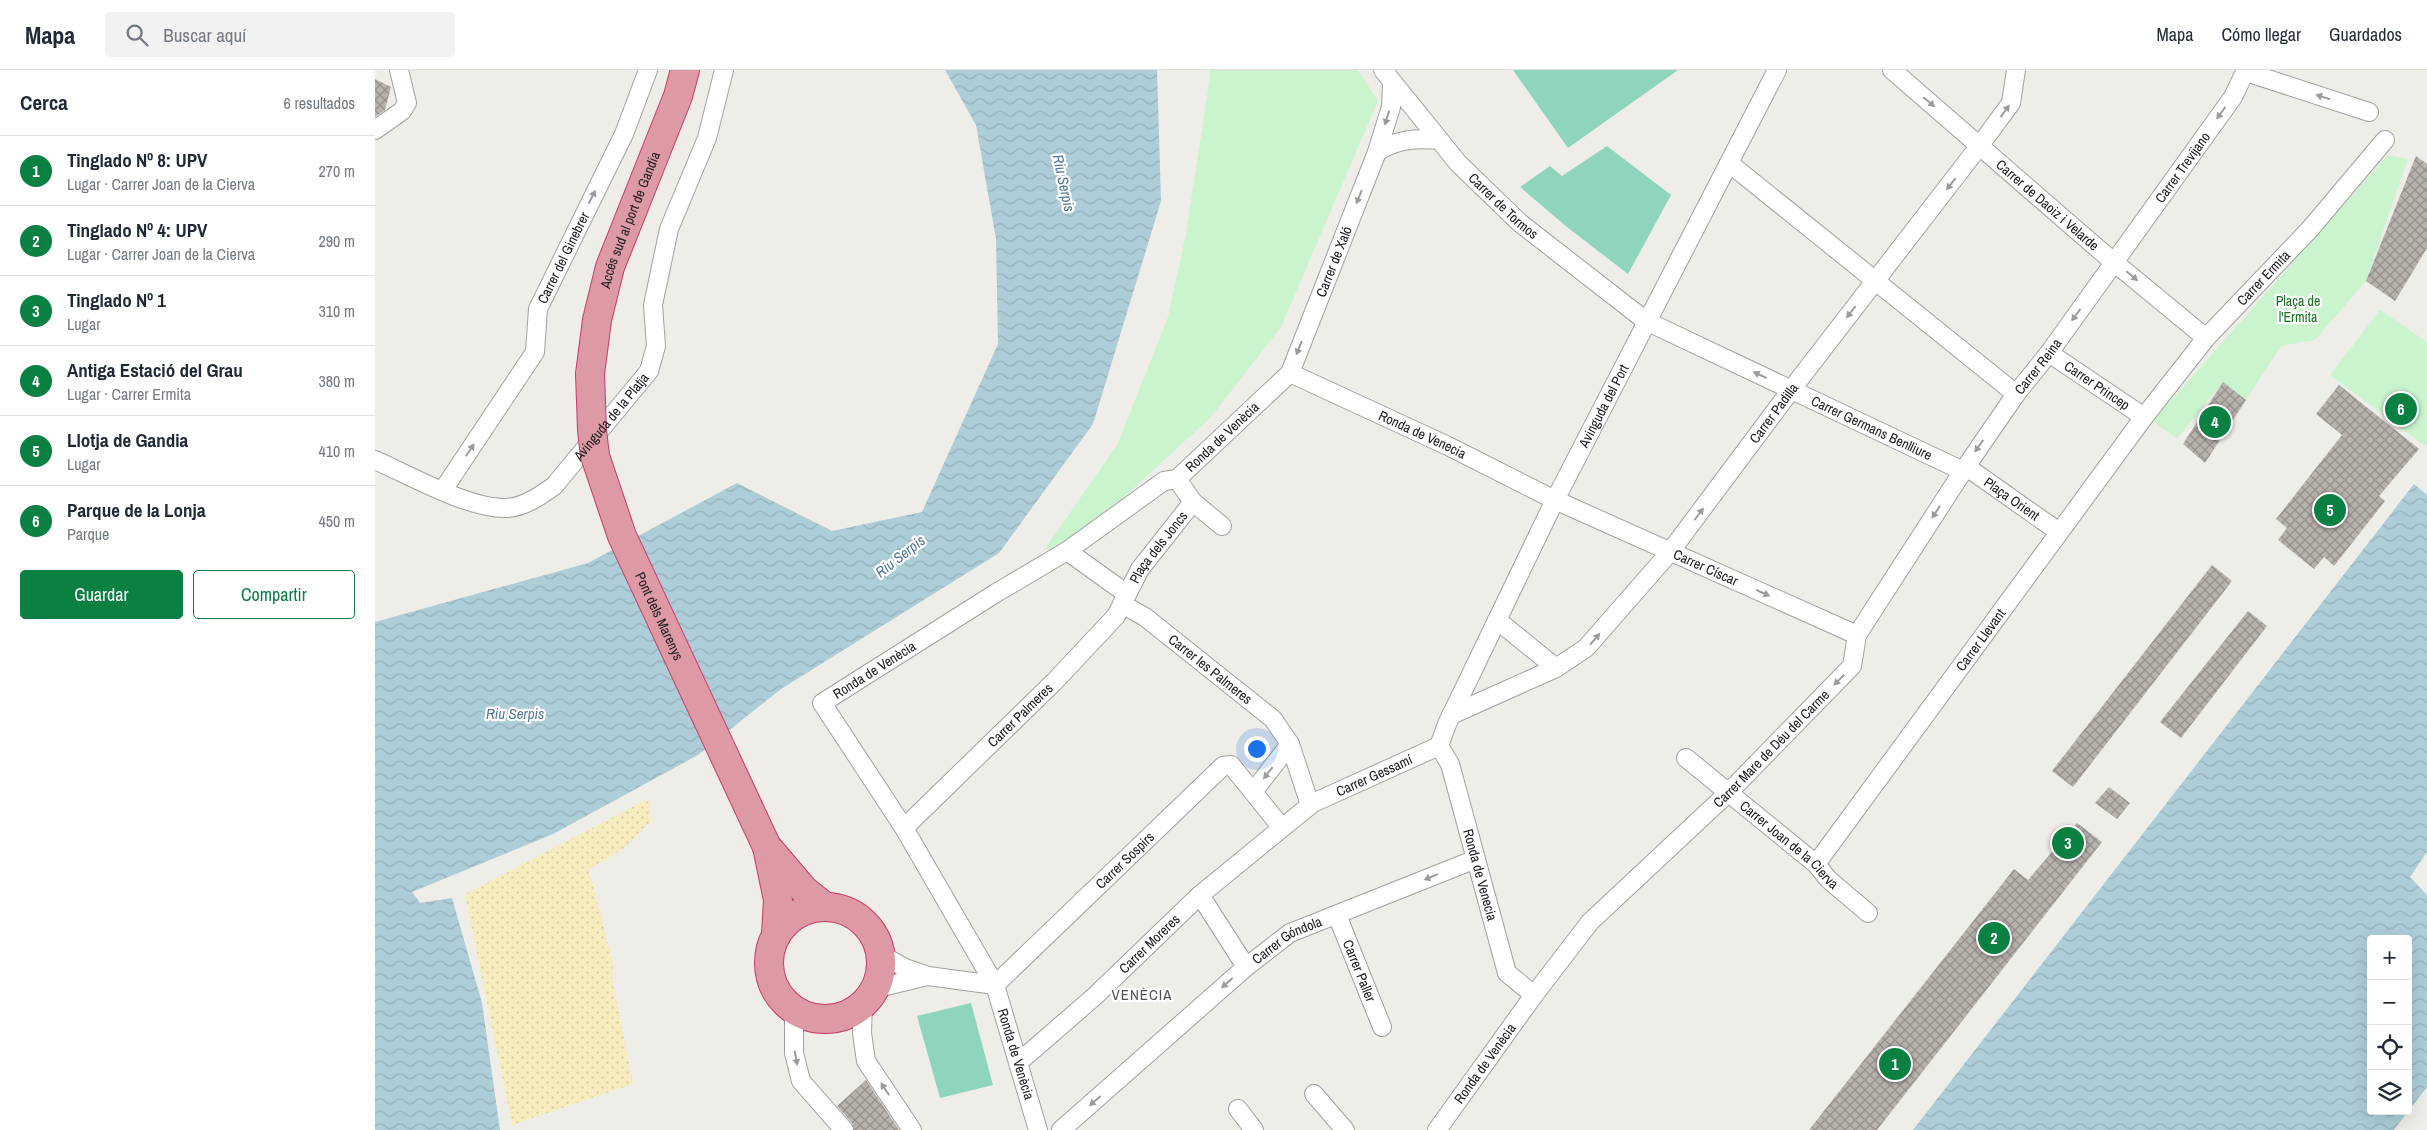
<!DOCTYPE html>
<html lang="es">
<head>
<meta charset="utf-8">
<style>
  :root { --surface:#fff; --page:#f2f2f3; --text:#1f2937; --muted:#747a83; --line:#e0e1e3; --accent:#0b8043 }
  body { margin:0; font-family:"Archivo Narrow",sans-serif; background:var(--page); color:var(--text) }
  .controls { position:absolute; right:15px; bottom:15px; display:grid; overflow:hidden; border-radius:5px; box-shadow:0 5px 20px #0002 }
  .controls button { width:45px; height:45px; display:grid; place-items:center; padding:0; border:0; border-bottom:1px solid var(--line); background:var(--surface); color:var(--text); font:25px sans-serif }
  .you { position:absolute; left:881px; top:678px; width:18px; height:18px; margin:-12px; border:4px solid #fff; border-radius:50%; background:#1a73e8; box-shadow:0 0 0 8px #1a73e833 }
  .badge { display:grid; place-items:center; width:32px; height:32px; border-radius:50%; background:var(--accent); color:#fff; font-size:16px; font-weight:700 }
  .pin { position:absolute; translate:-50% -50%; border:2px solid #fff; box-shadow:0 1px 5px #0006 }
  .list { margin:0; padding:0; list-style:none }
  h2 { display:flex; justify-content:space-between; align-items:center; height:65px; margin:0; padding:0 20px; font-size:21px }
  h2 small { font-size:16px; font-weight:400; color:var(--muted) }
  .list li { display:grid; grid-template-columns:32px 1fr auto; gap:15px; align-items:center; box-sizing:border-box; height:70px; padding:0 20px; border-top:1px solid var(--line) }
  .list b { display:block; font-size:19px; white-space:nowrap }
  .list p { margin:0; font-size:16px; white-space:nowrap; color:var(--muted) }
  .list em { font-size:16px; font-style:normal; color:var(--muted) }
  .actions { display:flex; gap:10px; padding:15px 20px }
  .actions a { flex:1; padding:11px 0; border:1px solid var(--accent); border-radius:5px; text-align:center; font-size:18px; color:var(--accent) }
  .actions .main { background:var(--accent); color:#fff }
  .icon { flex:none; width:28px; height:28px; fill:none; stroke:currentColor; stroke-width:2; stroke-linecap:round; stroke-linejoin:round }
  .map { position:relative; flex:none; width:2052px; height:1060px; overflow:hidden }
  header { display:flex; align-items:center; gap:30px; box-sizing:border-box; height:70px; padding:0 25px; background:var(--surface); border-bottom:1px solid var(--line) }
  header strong { font-size:24px }
  nav { display:flex; gap:28px; margin-inline-start:auto; font-size:18px }
  .search { width:350px; height:45px; background:var(--page); display:flex; align-items:center; gap:12px; box-sizing:border-box; padding:0 18px; border-radius:5px; color:var(--muted); font-size:19px }
  main { display:flex }
  aside { flex:1; background:var(--surface) }
  .map>svg:first-child { display:block }
</style>
</head>
<body>
<header>
<strong>Mapa</strong>
<div class="search"><svg class="icon" aria-label="search" viewBox="0 0 24 24"><circle cx="10" cy="10" r="6"/><path d="M15 15l6 6"/></svg>Buscar aquí</div>
<nav><a>Mapa</a><a>Cómo llegar</a><a>Guardados</a></nav>
</header>
<main>
<aside>
<h2>Cerca<small>6 resultados</small></h2>
<ul class="list">
<li><span class="badge">1</span><div><b>Tinglado Nº 8: UPV</b><p>Lugar · Carrer Joan de la Cierva</p></div><em>270 m</em></li>
<li><span class="badge">2</span><div><b>Tinglado Nº 4: UPV</b><p>Lugar · Carrer Joan de la Cierva</p></div><em>290 m</em></li>
<li><span class="badge">3</span><div><b>Tinglado Nº 1</b><p>Lugar</p></div><em>310 m</em></li>
<li><span class="badge">4</span><div><b>Antiga Estació del Grau</b><p>Lugar · Carrer Ermita</p></div><em>380 m</em></li>
<li><span class="badge">5</span><div><b>Llotja de Gandia</b><p>Lugar</p></div><em>410 m</em></li>
<li><span class="badge">6</span><div><b>Parque de la Lonja</b><p>Parque</p></div><em>450 m</em></li>
</ul>
<div class="actions"><a class="main">Guardar</a><a>Compartir</a></div>
</aside>
<div class="map">
<svg width="2052" height="1060" viewBox="0 0 2052 1060">
  <defs>
    <pattern id="sand-dots" width="8" height="8" patternUnits="userSpaceOnUse" patternTransform="scale(1.25)"><rect width="8" height="8" fill="#f7ecbe"/><path d="M2 2h.1M6 6h.1" fill="none" stroke="#d3caa3" stroke-width="1.8" stroke-linecap="round"/></pattern>
    <pattern id="water-waves" width="16" height="10" patternUnits="userSpaceOnUse" patternTransform="scale(1.25)"><rect width="16" height="10" fill="#adcdd8"/><path d="M0 5q4-4 8 0t8 0" fill="none" stroke="#95b0b9"/></pattern>
    <pattern id="building-cross-hatch" width="8" height="8" patternUnits="userSpaceOnUse" patternTransform="scale(1.25)"><rect width="8" height="8" fill="#b8b2ad"/><path d="M0 0l8 8M0 8l8-8" fill="none" stroke="#95908c"/></pattern>
  </defs>
  <rect width="100%" height="100%" fill="#efede8"/>
  <!-- sand -->
  <path fill="url(#sand-dots)" d="M 273,729 L 276,751 L 248,779 L 214,799 L 238,894 L 237,907 L 258,1014 L 137,1055 L 90,824 Z"/>
  <!-- park -->
  <g fill="#caf4ce">
    <path d="M 834,0 L 983,0 L 1003,31 L 906,257 L 836,347 L 734,441 L 674,483 L 671,477 L 742,375 L 793,247 L 811,164 L 835,7 Z"/>
    <path d="M 2013,85 L 2033,89 L 1991,211 L 1940,270 L 1906,276 L 1871,330 L 1848,312 L 1802,369 L 1778,351 Z"/>
    <path d="M 2005,240 L 2052,272 L 2052,373 L 2050,376 L 1955,305 Z"/>
  </g>
  <!-- pitch -->
  <g fill="#8fd5bb">
    <path d="M 1138,0 L 1303,0 L 1193,78 Z"/>
    <path d="M 1232,76 L 1296,125 L 1253,204 L 1192,157 L 1145,117 L 1175,96 L 1187,106 Z"/>
    <path d="M 596,933 L 618,1015 L 565,1028 L 542,946 Z"/>
  </g>
  <!-- water -->
  <g fill="url(#water-waves)" fill-rule="evenodd">
    <path d="M 570,0 L 782,0 L 786,131 L 718,354 L 624,483 L 406,619 L 323,685 L 178,764 L 37,822 L 45,833 L 77,828 L 107,933 L 125,1060 L 0,1060 L 0,552 L 213,493 L 362,413 L 457,461 L 547,442 L 623,274 L 621,169 L 601,55 Z"/>
    <path d="M 2039,414 L 2052,425 L 2052,782 L 2035,807 L 2052,825 L 2052,1017 L 2019,1060 L 1538,1060 ZM 1996,869 L 2033,869 L 2033,1041 L 1996,1041 Z"/>
  </g>
  <!-- building -->
  <g fill="url(#building-cross-hatch)">
    <path d="M 0,9 L 16,17 L 10,40 L 0,47 Z"/>
    <path d="M 2041,86 L 2052,94 L 2052,178 L 2020,231 L 1991,211 Z"/>
    <path d="M 1848,312 L 1871,330 L 1830,393 L 1808,374 Z"/>
    <path d="M 1964,315 L 2044,379 L 2004,426 L 2010,431 L 1959,496 L 1949,487 L 1939,499 L 1903,470 L 1912,458 L 1901,449 L 1967,365 L 1941,344 Z"/>
    <path d="M 1837,495 L 1857,511 L 1698,717 L 1677,701 Z"/>
    <path d="M 1873,541 L 1892,556 L 1806,668 L 1785,652 Z"/>
    <path d="M 1734,717 L 1755,733 L 1742,749 L 1720,733 Z"/>
    <path d="M 1702,753 L 1727,772 L 1502,1060 L 1434,1060 L 1639,799 L 1653,810 Z"/>
    <path d="M 491,1010 L 524,1060 L 479,1060 L 477,1053 L 462,1036 Z"/>
  </g>
  <g fill="none" stroke-linecap="round" stroke-linejoin="round">
    <!-- street casing -->
    <g stroke="#a1a1a1" stroke-width="20">
      <g id="street">
        <path id="s1" d="M 1008,0 L 1083,93 L 1145,153 L 1271,251 L 1588,401 L 1596,400 L 1684,462"/>
        <path id="s2" d="M 1517,0 L 1728,183 L 1831,268"/>
        <path d="M 1871,2 L 1994,42"/>
        <path d="M 0,60 L 27,41 L 32,33 L 24,0"/>
        <path d="M 1002,82 C 1022,69 1041,68 1064,70"/>
        <path d="M 1354,93 L 1641,324"/>
        <path id="s3" d="M 1674,283 L 1769,347"/>
        <path id="s4" d="M 915,303 L 1073,376 L 1180,430 L 1482,565"/>
        <path id="s5" d="M 0,390 C 36,406 92,438 130,438 C 148,438 165,426 179,416 L 274,301 L 281,276 L 278,235 L 294,159 L 332,68 L 349,0"/>
        <path d="M 802,409 L 818,432 L 847,456"/>
        <path id="s6" d="M 68,420 L 160,282 L 163,239 L 249,64 L 273,0"/>
        <path d="M 692,481 L 752,524"/>
        <path id="s7" d="M 747,534 L 770,547 L 898,649 L 915,674"/>
        <path d="M 1122,550 L 1181,598"/>
        <path id="s8" d="M 1076,645 L 1181,598 L 1211,578 L 1295,482 L 1416,320 L 1605,75 L 1636,33 L 1641,0"/>
        <path id="s9" d="M 1064,676 L 1072,654 L 1180,430 L 1402,0"/>
        <path id="s10" d="M 1064,676 L 1075,694 L 1132,903 L 1159,925"/>
        <path id="s11" d="M 1311,688 L 1441,794 L 1453,809 L 1493,843"/>
        <path id="s12" d="M 935,735 L 915,674 L 878,722 L 907,758 L 938,733 L 1064,676"/>
        <path id="s13" d="M 529,758 L 680,611 L 741,546 L 765,499 L 818,432"/>
        <path id="s14" d="M 1441,794 L 1769,347 L 1831,268 L 1935,159 L 2010,70"/>
        <path d="M 825,825 L 871,897"/>
        <path id="s15" d="M 962,845 L 1007,957"/>
        <path d="M 505,884 L 530,898 L 553,906 L 620,915"/>
        <path id="s16" d="M 620,915 L 848,696 L 856,695 L 878,722"/>
        <path d="M 499,919 L 552,906"/>
        <path d="M 488,933 L 487,963 L 491,991 L 537,1060"/>
        <path d="M 419,940 L 419,983 L 426,1011 L 469,1060"/>
        <path id="s17" d="M 644,992 L 720,926 L 825,825 L 907,758"/>
        <path d="M 939,1024 L 970,1060"/>
        <path d="M 863,1039 L 879,1060"/>
        <path id="s18" d="M 663,1060 L 620,915 L 529,758 L 447,633 L 621,523 L 692,481 L 789,411 L 802,409 L 915,303 L 1002,82 L 1016,37 L 1017,13"/>
        <path id="s19" d="M 686,1060 L 871,897 L 915,863 L 1101,789"/>
        <path id="s20" d="M 1062,1060 L 1159,925 L 1215,852 L 1353,723 L 1477,596 L 1482,565 L 1588,401 L 1641,324 L 1674,283 L 1858,27 L 1871,0"/>
      </g>
    </g>
    <!-- highway casing -->
    <g stroke="#c73b69" stroke-width="30">
      <g id="highway">
        <path id="s21" d="M 215,304 L 222,250 L 235,197 L 303,26 L 310,0"/>
        <path d="M 392,777 L 403,830 L 401,864"/>
        <path d="M 395,780 L 429,820 L 449,836"/>
        <circle cx="450" cy="893" r="56"/>
      </g>
    </g>
    <!-- street -->
    <use href="#street" stroke="#fff" stroke-width="18"/>
    <!-- highway -->
    <use href="#highway" stroke="#dd99a4" stroke-width="28"/>
    <!-- highway-bridge casing -->
    <g stroke="#c73b69" stroke-width="30" stroke-linecap="butt">
      <g id="highway-bridge">
        <path id="s22" d="M 215,304 L 217,360 L 220,386 L 247,466 L 392,777"/>
      </g>
    </g>
    <!-- highway-bridge -->
    <use href="#highway-bridge" stroke="#dd99a4" stroke-width="28"/>
  </g>
  <!-- one-way arrows -->
  <defs><path id="oneway-solid" d="M-6-.8H1V-3.2L6.5 0L1 3.2V.8H-6Z" transform="scale(1.25)"/></defs>
  <g fill="#9b9b9b">
    <use href="#oneway-solid" transform="translate(1948 27) rotate(-162)"/>
    <use href="#oneway-solid" transform="translate(1554 32) rotate(40)"/>
    <use href="#oneway-solid" transform="translate(1630 41) rotate(-54)"/>
    <use href="#oneway-solid" transform="translate(1846 43) rotate(126)"/>
    <use href="#oneway-solid" transform="translate(1012 48) rotate(107)"/>
    <use href="#oneway-solid" transform="translate(1576 114) rotate(128)"/>
    <use href="#oneway-solid" transform="translate(217 127) rotate(-63)"/>
    <use href="#oneway-solid" transform="translate(984 127) rotate(112)"/>
    <use href="#oneway-solid" transform="translate(1757 206) rotate(40)"/>
    <use href="#oneway-solid" transform="translate(1476 242) rotate(128)"/>
    <use href="#oneway-solid" transform="translate(1701 245) rotate(126)"/>
    <use href="#oneway-solid" transform="translate(924 278) rotate(112)"/>
    <use href="#oneway-solid" transform="translate(1385 305) rotate(-155)"/>
    <use href="#oneway-solid" transform="translate(1604 376) rotate(125)"/>
    <use href="#oneway-solid" transform="translate(95 380) rotate(-56)"/>
    <use href="#oneway-solid" transform="translate(1561 442) rotate(123)"/>
    <use href="#oneway-solid" transform="translate(1324 444) rotate(-53)"/>
    <use href="#oneway-solid" transform="translate(1388 523) rotate(24)"/>
    <use href="#oneway-solid" transform="translate(1220 569) rotate(-49)"/>
    <use href="#oneway-solid" transform="translate(1464 610) rotate(134)"/>
    <use href="#oneway-solid" transform="translate(893 703) rotate(128)"/>
    <use href="#oneway-solid" transform="translate(1056 807) rotate(158)"/>
    <use href="#oneway-solid" transform="translate(852 913) rotate(138)"/>
    <use href="#oneway-solid" transform="translate(421 988) rotate(79)"/>
    <use href="#oneway-solid" transform="translate(510 1019) rotate(-124)"/>
    <use href="#oneway-solid" transform="translate(720 1031) rotate(139)"/>
  </g>
  <g text-anchor="middle" dominant-baseline="central" stroke-width="4.5" stroke-linejoin="round" paint-order="stroke">
    <!-- street labels -->
    <g font-size="14" fill="#202020" stroke="#fff">
      <text stroke="none"><textPath href="#s20" startOffset="1226">Carrer Trevijano</textPath></text>
      <text stroke="none"><textPath href="#s1" startOffset="182">Carrer de Tormos</textPath></text>
      <text stroke="none"><textPath href="#s2" startOffset="206">Carrer de Daoiz i Velarde</textPath></text>
      <text stroke="none"><textPath href="#s21" startOffset="160">Accés sud al port de Gandia</textPath></text>
      <text stroke="none"><textPath href="#s6" startOffset="266">Carrer del Ginebrer</textPath></text>
      <text stroke="none"><textPath href="#s18" startOffset="1178">Carrer de Xaló</textPath></text>
      <text stroke="none"><textPath href="#s14" startOffset="738">Carrer Ermita</textPath></text>
      <text stroke="none"><textPath href="#s20" startOffset="980">Carrer Reina</textPath></text>
      <text stroke="none"><textPath href="#s3" startOffset="58">Carrer Princep</textPath></text>
      <text stroke="none"><textPath href="#s9" startOffset="378">Avinguda del Port</textPath></text>
      <text stroke="none"><textPath href="#s8" startOffset="452">Carrer Padilla</textPath></text>
      <text stroke="none"><textPath href="#s5" startOffset="284">Avinguda de la Platja</textPath></text>
      <text stroke="none"><textPath href="#s1" startOffset="615">Carrer Germans Benlliure</textPath></text>
      <text stroke="none"><textPath href="#s4" startOffset="146">Ronda de Venecia</textPath></text>
      <text stroke="none"><textPath href="#s18" startOffset="965">Ronda de Venècia</textPath></text>
      <text stroke="none"><textPath href="#s1" startOffset="774">Plaça Orient</textPath></text>
      <text stroke="none"><textPath href="#s13" startOffset="381">Plaça dels Joncs</textPath></text>
      <text stroke="none"><textPath href="#s4" startOffset="459">Carrer Císcar</textPath></text>
      <text stroke="none"><textPath href="#s22" startOffset="255">Pont dels Marenys</textPath></text>
      <text stroke="none"><textPath href="#s14" startOffset="278">Carrer Llevant</textPath></text>
      <text stroke="none"><textPath href="#s7" startOffset="110">Carrer les Palmeres</textPath></text>
      <text stroke="none"><textPath href="#s18" startOffset="544">Ronda de Venècia</textPath></text>
      <text stroke="none"><textPath href="#s13" startOffset="162">Carrer Palmeres</textPath></text>
      <text stroke="none"><textPath href="#s20" startOffset="509">Carrer Mare de Déu del Carme</textPath></text>
      <text stroke="none"><textPath href="#s12" startOffset="278">Carrer Gessamí</textPath></text>
      <text stroke="none"><textPath href="#s11" startOffset="135">Carrer Joan de la Cierva</textPath></text>
      <text stroke="none"><textPath href="#s16" startOffset="180">Carrer Sospirs</textPath></text>
      <text stroke="none"><textPath href="#s10" startOffset="136">Ronda de Venecia</textPath></text>
      <text stroke="none"><textPath href="#s19" startOffset="296">Carrer Góndola</textPath></text>
      <text stroke="none"><textPath href="#s17" startOffset="176">Carrer Moreres</textPath></text>
      <text stroke="none"><textPath href="#s15" startOffset="60">Carrer Paller</textPath></text>
      <text transform="translate(641 984) rotate(73)">Ronda de Venècia</text>
      <text stroke="none"><textPath href="#s20" startOffset="82">Ronda de Venècia</textPath></text>
    </g>
    <!-- park labels -->
    <g font-size="14" fill="#197322" stroke="#fff">
      <text x="1923" y="231">Plaça de<tspan x="1923" dy="16">l'Ermita</tspan></text>
    </g>
    <!-- water labels -->
    <g font-size="15" font-style="italic" fill="#54789e" stroke="#fff">
      <text transform="translate(689 113) rotate(78)">Riu Serpis</text>
      <text transform="translate(525 486) rotate(-38)">Riu Serpis</text>
      <text x="140" y="643">Riu Serpis</text>
    </g>
    <!-- neighbourhood labels -->
    <g font-size="15" letter-spacing="1" fill="#535353" stroke="#fff">
      <text x="767" y="924">VENÈCIA</text>
    </g>
  </g>
</svg>
<div class="controls">
<button>+</button>
<button>−</button>
<button><svg class="icon" aria-label="locate" viewBox="0 0 24 24"><circle cx="12" cy="12" r="6"/><path d="M12 2v4M12 18v4M2 12h4M18 12h4"/></svg></button>
<button><svg class="icon" aria-label="layers" viewBox="0 0 24 24"><path d="M12 4l9 5-9 5-9-5zM3 14l9 5 9-5"/></svg></button>
</div>
<div class="you"></div>
<div class="pin badge" style="left:1520px;top:994px">1</div>
<div class="pin badge" style="left:1619px;top:868px">2</div>
<div class="pin badge" style="left:1693px;top:773px">3</div>
<div class="pin badge" style="left:1840px;top:352px">4</div>
<div class="pin badge" style="left:1955px;top:440px">5</div>
<div class="pin badge" style="left:2026px;top:339px">6</div>
</div>
</main>
</body>
</html>
